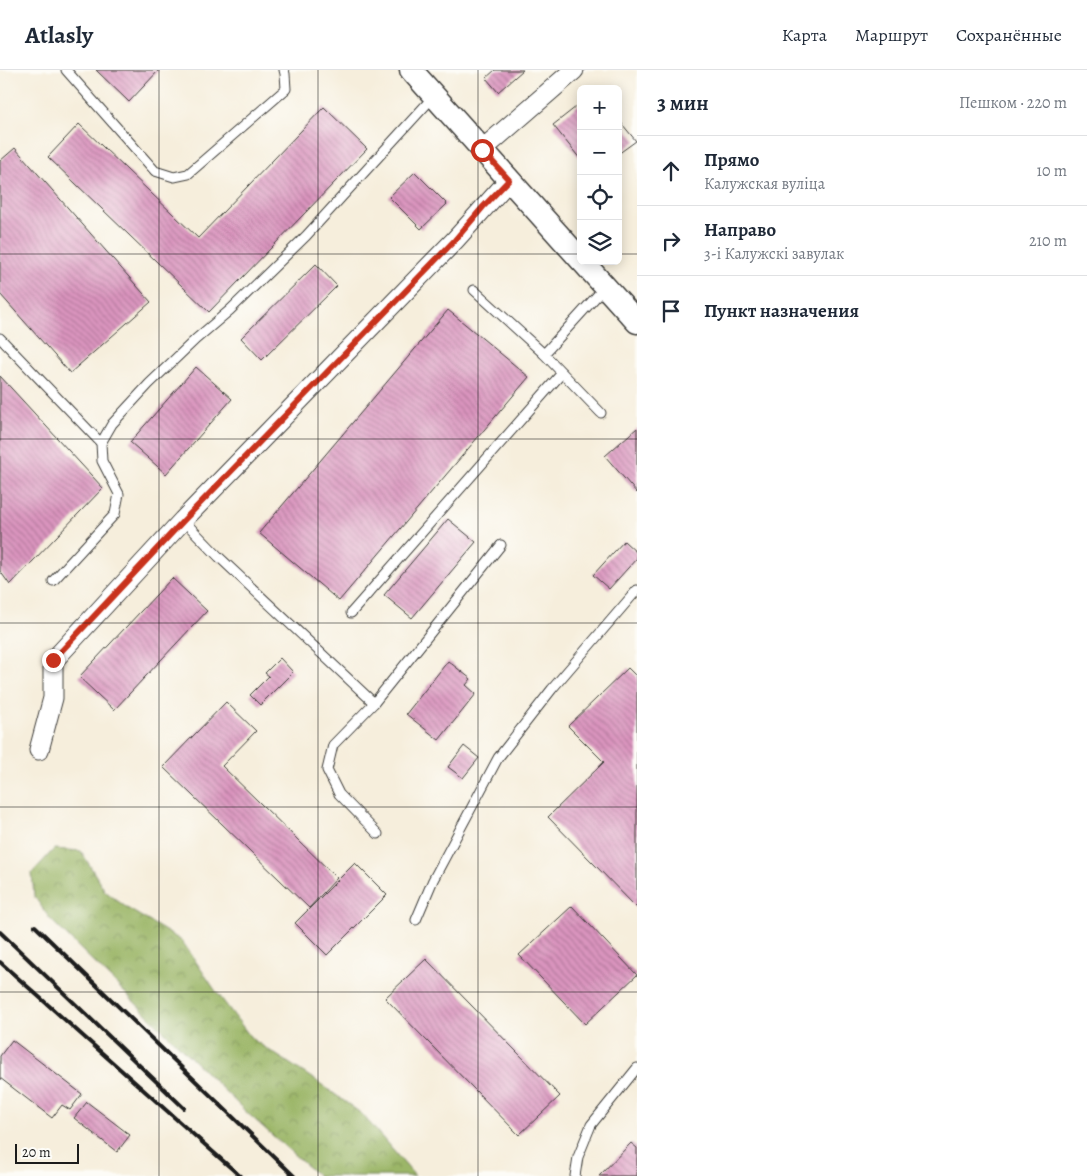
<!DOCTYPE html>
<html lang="ru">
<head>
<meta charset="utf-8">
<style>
  :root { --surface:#fff; --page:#f6f6f7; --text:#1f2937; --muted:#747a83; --line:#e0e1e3 }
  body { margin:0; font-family:Alegreya,serif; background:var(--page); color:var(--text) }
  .controls { position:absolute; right:15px; top:15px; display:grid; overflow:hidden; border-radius:8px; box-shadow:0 2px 12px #0003 }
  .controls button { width:45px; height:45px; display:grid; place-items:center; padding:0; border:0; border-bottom:1px solid var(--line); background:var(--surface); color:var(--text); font:25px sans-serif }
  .scale { position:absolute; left:15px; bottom:12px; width:64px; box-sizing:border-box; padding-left:5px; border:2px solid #1c1c1c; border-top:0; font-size:14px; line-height:18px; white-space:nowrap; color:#1c1c1c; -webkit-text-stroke:4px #fdfcf7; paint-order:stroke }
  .stop { position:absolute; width:15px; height:15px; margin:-11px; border:4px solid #c8321e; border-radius:50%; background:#fff }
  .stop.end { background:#c8321e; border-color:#fff; box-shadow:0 1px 5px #0008 }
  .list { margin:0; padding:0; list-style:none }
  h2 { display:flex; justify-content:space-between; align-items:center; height:65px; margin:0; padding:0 20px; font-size:21px }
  h2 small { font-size:16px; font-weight:400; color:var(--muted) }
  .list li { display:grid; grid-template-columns:32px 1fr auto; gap:15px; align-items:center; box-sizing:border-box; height:70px; padding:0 20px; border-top:1px solid var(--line) }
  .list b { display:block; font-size:19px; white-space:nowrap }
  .list p { margin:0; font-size:16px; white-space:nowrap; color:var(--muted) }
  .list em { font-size:16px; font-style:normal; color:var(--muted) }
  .icon { flex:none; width:28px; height:28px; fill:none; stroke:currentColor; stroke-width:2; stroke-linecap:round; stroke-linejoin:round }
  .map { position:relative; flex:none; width:637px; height:1106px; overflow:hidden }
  header { display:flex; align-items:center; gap:30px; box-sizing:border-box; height:70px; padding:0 25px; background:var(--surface); border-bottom:1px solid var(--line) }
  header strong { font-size:24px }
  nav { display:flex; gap:28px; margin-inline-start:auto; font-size:18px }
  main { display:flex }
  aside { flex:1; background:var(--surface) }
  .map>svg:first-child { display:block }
</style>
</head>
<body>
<header>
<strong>Atlasly</strong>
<nav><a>Карта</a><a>Маршрут</a><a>Сохранённые</a></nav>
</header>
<main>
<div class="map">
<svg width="637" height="1106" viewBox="0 0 637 1106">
  <defs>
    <pattern id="forest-crowns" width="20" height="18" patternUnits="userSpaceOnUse" patternTransform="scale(1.25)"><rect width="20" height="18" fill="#9bb668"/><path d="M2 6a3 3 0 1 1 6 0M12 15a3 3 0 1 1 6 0" fill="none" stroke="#7e9355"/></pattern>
    <pattern id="building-back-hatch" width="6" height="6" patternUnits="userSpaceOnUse" patternTransform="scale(1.25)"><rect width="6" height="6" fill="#da94be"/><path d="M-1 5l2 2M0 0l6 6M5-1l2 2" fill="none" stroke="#b0789a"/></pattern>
  </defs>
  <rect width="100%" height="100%" fill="#fdfcf7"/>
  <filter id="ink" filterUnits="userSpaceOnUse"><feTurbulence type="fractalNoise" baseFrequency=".02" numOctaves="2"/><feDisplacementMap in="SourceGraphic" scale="10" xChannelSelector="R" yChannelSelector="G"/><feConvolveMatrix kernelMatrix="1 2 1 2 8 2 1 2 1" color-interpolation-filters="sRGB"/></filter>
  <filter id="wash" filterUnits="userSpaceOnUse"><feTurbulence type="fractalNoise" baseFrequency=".0096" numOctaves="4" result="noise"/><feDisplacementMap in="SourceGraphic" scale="20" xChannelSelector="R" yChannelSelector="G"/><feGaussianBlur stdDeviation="1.12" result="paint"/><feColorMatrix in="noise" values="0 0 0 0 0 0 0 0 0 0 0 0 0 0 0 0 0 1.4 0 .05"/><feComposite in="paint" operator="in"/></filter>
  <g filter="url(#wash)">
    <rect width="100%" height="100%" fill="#f6eedc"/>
    <!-- forest -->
    <path fill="url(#forest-crowns)" stroke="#5c6942" d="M 54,779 L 81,781 L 105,821 L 127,838 L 182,871 L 215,920 L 252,969 L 318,1012 L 362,1044 L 415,1106 L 318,1106 L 244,1040 L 50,849 L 34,826 L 32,803 Z"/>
    <g id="blocks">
      <!-- building -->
      <g fill="url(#building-back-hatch)">
        <path d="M 96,0 L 159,0 L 129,32 Z"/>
        <path d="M 495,0 L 523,0 L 498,22 L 486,8 Z"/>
        <path d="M 581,33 L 581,90 L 553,55 Z"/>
        <path d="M 324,37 L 367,79 L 209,242 L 48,87 L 79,54 L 198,168 Z"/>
        <path d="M 618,49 L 636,71 L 618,84 Z"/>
        <path d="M 15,78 L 151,232 L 70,303 L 0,224 L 0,91 Z"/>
        <path d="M 415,102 L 447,134 L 421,159 L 389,127 Z"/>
        <path d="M 316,194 L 337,216 L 262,290 L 241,268 Z"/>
        <path d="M 448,240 L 529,307 L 339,531 L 259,463 Z"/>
        <path d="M 196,297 L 232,329 L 166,404 L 130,372 Z"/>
        <path d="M 0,306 L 103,418 L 10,515 L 0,501 Z"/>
        <path d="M 637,358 L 637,423 L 605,386 Z"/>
        <path d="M 448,449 L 476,472 L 412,548 L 384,525 Z"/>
        <path d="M 624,471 L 637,483 L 637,488 L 609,519 L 593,505 Z"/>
        <path d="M 172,508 L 207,541 L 114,640 L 79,607 Z"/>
        <path d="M 280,588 L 293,602 L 260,635 L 250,625 L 269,606 L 265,603 Z"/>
        <path d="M 448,591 L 471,609 L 466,615 L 476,624 L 439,670 L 406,644 Z"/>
        <path d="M 628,598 L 637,607 L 637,838 L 548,747 L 604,692 L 568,656 Z"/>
        <path d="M 226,632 L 256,661 L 222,696 L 337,808 L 309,838 L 163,697 Z"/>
        <path d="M 464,676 L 479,688 L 463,708 L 448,697 Z"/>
        <path d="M 355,793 L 387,825 L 327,885 L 295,853 Z"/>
        <path d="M 572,836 L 637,905 L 585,954 L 519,885 Z"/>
        <path d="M 426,889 L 560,1026 L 519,1065 L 385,928 Z"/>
        <path d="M 12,970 L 82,1024 L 70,1040 L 62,1035 L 52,1048 L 0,1008 L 0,986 Z"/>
        <path d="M 87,1032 L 130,1065 L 117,1082 L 74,1048 Z"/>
        <path d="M 631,1073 L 637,1078 L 637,1106 L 599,1106 Z"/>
      </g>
    </g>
  </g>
  <g filter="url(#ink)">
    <use href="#blocks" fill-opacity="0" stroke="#3d3c39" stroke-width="1"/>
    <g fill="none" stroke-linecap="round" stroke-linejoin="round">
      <!-- service casing -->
      <g stroke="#3d3c39" stroke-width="11">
        <g id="service">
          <path d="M 66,0 L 155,101 L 174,107 L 188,104 L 286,19 L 285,4 L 284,0"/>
          <path d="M 474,220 L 544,284 L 605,217"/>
          <path d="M 0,268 L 101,373"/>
          <path d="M 544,284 L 601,343"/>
          <path d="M 183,450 L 219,487 L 374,633"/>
          <path d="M 53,511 L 115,444 L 119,424 L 102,391 L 101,373 L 112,354 L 149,314 L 196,269 L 230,240 L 306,166 L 434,26"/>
          <path d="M 351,543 L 562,303"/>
          <path d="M 378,764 L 339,724 L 327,700 L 333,675 L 374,633 L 501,475"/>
          <path d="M 416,850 L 433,810 L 498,688 L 552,619 L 637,520"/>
          <path d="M 575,1106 L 578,1087 L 591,1055 L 637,998"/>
        </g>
      </g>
      <!-- minor casing -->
      <g stroke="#3d3c39" stroke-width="21">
        <g id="minor">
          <path d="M 482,80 L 574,0"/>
          <path d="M 39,680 L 53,628 L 53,591 L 183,450 L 455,170 L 509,110"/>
        </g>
      </g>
      <!-- tertiary casing -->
      <g stroke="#3d3c39" stroke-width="25">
        <g id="tertiary">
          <path d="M 411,0 L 581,190"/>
          <path d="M 582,191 L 637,252"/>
        </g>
      </g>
      <!-- service -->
      <use href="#service" stroke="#fff" stroke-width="9"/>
      <!-- minor -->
      <use href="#minor" stroke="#fff" stroke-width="19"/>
      <!-- tertiary -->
      <use href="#tertiary" stroke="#fff" stroke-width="22"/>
      <!-- rail -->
      <g stroke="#1c1c1c" stroke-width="4">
        <path d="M 35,856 L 294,1106"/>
        <path d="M 0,862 L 184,1038"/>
        <path d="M 0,892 L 240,1106"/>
      </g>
    </g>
  </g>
  <g fill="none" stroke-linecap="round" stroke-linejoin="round" filter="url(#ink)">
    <!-- route -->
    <path stroke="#c8321e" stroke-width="6" d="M 53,590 L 184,450 L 455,170 L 483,137 L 509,110 L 482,80"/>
  </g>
  <!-- grid -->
  <path fill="none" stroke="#1c1c1c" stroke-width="1" stroke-opacity="0.55" d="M 159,0 L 159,1106M 318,0 L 318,1106M 478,0 L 478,1106M 0,184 L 581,184M 618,184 L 637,184M 0,369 L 637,369M 0,553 L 637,553M 0,737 L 637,737M 0,922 L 637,922"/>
</svg>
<div class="controls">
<button>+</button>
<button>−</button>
<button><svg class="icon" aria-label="locate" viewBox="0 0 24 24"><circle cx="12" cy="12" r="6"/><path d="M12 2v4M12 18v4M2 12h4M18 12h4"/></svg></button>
<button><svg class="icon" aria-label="layers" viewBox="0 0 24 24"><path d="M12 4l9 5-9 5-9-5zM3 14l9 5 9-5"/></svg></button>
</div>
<div class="scale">20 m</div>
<div class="stop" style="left:482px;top:80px"></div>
<div class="stop end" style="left:53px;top:590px"></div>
</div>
<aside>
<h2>3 мин<small>Пешком · 220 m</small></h2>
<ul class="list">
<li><svg class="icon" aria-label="ahead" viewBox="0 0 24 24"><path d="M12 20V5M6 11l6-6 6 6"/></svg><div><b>Прямо</b><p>Калужская вуліца</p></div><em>10 m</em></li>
<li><svg class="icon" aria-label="right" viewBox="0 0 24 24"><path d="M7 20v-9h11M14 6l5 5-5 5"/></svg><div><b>Направо</b><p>3-і Калужскі завулак</p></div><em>210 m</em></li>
<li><svg class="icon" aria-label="arrive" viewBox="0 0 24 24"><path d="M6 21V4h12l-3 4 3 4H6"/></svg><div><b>Пункт назначения</b></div></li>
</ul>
</aside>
</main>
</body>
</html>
